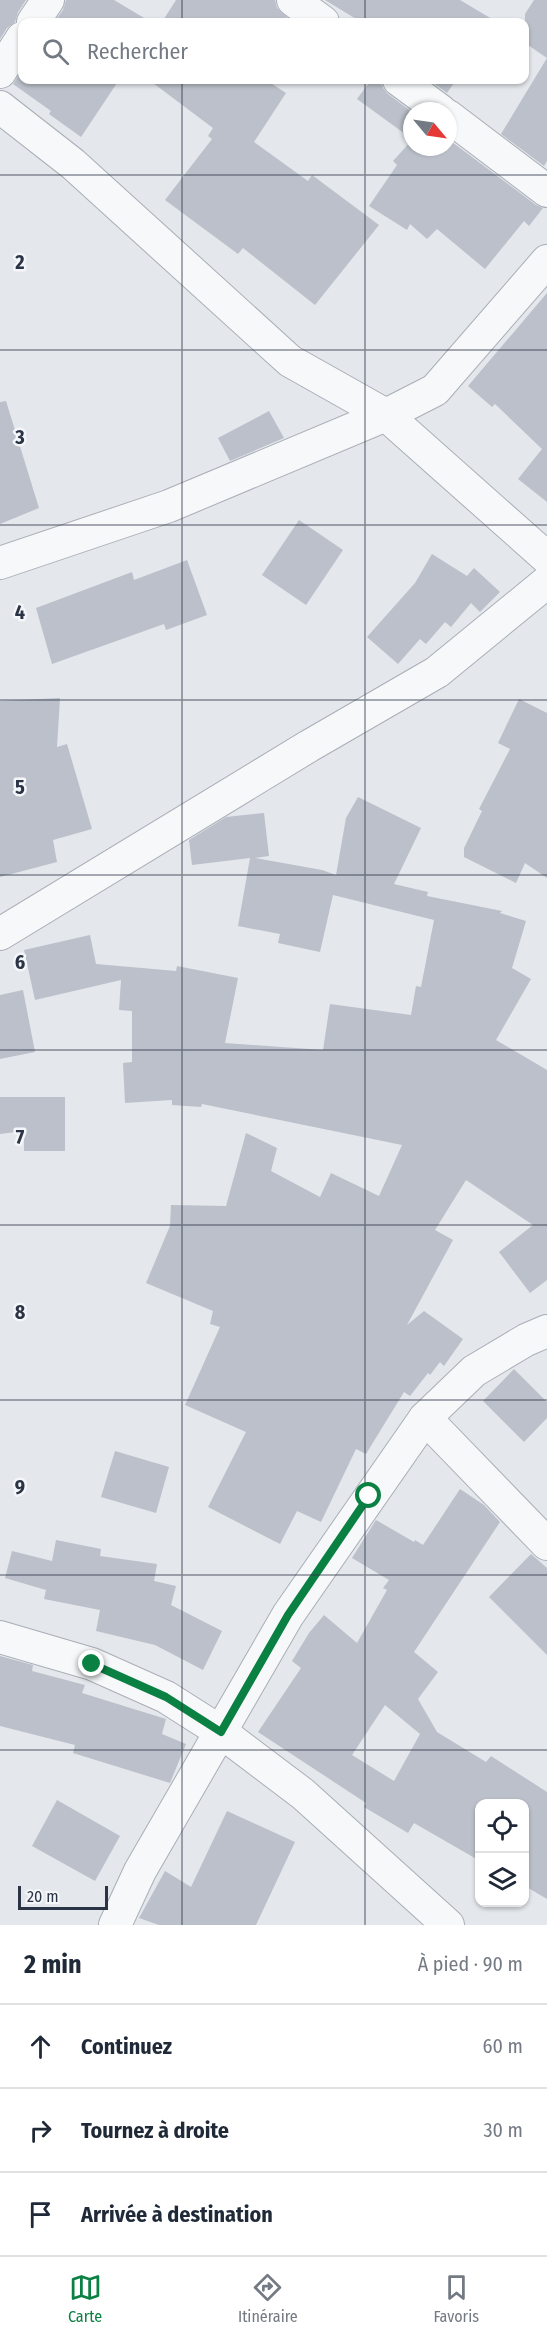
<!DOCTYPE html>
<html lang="fr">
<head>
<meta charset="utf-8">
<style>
  :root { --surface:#fff; --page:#f6f6f7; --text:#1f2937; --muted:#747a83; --line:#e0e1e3; --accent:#0b8043 }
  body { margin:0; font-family:"Fira Sans Condensed",sans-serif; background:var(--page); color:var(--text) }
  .controls { position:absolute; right:18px; bottom:18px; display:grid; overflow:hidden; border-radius:12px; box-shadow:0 2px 4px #0004 }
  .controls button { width:54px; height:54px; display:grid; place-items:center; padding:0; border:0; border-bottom:2px solid var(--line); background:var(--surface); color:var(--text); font:30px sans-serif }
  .compass { position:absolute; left:403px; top:102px; width:54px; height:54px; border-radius:50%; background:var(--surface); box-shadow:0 2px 4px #0004; rotate:119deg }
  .scale { position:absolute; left:18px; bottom:15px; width:90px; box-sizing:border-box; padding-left:6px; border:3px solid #2b3445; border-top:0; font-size:16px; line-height:21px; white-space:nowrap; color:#2b3445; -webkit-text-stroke:4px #f4f6f9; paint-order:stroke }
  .stop { position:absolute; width:18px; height:18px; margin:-14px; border:4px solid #0b8043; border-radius:50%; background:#fff }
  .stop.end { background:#0b8043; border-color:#fff; box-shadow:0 2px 6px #0008 }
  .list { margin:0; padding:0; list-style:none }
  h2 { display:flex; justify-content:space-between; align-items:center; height:78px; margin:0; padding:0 24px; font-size:26px }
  h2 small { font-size:20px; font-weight:400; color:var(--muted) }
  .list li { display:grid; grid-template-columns:39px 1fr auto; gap:18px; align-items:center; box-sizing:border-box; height:84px; padding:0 24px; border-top:2px solid var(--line) }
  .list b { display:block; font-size:22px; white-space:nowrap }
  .list em { font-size:20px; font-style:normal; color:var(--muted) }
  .icon { flex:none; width:33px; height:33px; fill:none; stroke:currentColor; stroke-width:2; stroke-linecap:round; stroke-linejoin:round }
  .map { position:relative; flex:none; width:547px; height:1925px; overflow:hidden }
  .search { position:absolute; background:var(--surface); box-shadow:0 2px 4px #0004; left:18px; right:18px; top:18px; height:66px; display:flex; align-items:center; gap:15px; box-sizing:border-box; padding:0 21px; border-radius:12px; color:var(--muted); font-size:22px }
  .sheet { height:330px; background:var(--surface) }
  nav { display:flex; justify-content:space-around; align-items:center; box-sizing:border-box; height:84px; border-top:2px solid var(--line); background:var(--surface); font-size:16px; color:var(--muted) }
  nav a { display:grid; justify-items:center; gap:3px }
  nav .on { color:var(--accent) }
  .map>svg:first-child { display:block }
</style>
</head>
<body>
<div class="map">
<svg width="547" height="1925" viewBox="0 0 547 1925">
  <rect width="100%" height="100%" fill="#e4e7ec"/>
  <!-- building -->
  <g fill="#bbc0ca" fill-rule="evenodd">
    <path d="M 0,0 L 26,0 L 18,12 L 15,22 L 7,28 L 0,39 Z"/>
    <path d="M 66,0 L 114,0 L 151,22 L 54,22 L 63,10 Z"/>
    <path d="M 176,0 L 275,0 L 277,8 L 291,21 L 289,22 L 162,22 Z"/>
    <path d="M 325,0 L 460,0 L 497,22 L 361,22 Z"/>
    <path d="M 534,0 L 547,0 L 547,58 L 525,43 L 525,14 Z"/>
    <path d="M 547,58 L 547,161 L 544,166 L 501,134 Z"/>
    <path d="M 22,70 L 22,80 L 119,80 L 81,137 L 49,114 L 51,111 L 13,84 Z"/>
    <path d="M 149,80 L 266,80 L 286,93 L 254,142 L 308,181 L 312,175 L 379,225 L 315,305 L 243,248 L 238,254 L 165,200 L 212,139 L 208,136 L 213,128 Z"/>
    <path d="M 371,80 L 381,80 L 383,88 L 388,94 L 412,112 L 412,139 L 357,99 Z"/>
    <path d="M 429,80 L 456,80 L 447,93 Z"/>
    <path d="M 448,139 L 536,205 L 543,208 L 529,226 L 524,221 L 485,269 L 437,229 L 427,239 L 410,224 L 407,230 L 369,206 L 397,165 L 393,161 L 412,140 L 412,147 L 448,147 Z"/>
    <path d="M 547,293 L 547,502 L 518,479 L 542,449 L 495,404 L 492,407 L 468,386 Z"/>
    <path d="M 6,401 L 39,508 L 0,524 L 0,402 Z"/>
    <path d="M 269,411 L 284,438 L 230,461 L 218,438 Z"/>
    <path d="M 299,520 L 343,550 L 306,605 L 262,575 Z"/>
    <path d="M 432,554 L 467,576 L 474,568 L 500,592 L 480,612 L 471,603 L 451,627 L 445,622 L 426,644 L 420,639 L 398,664 L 367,637 L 415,583 Z"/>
    <path d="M 187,560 L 207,615 L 166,630 L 164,624 L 52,664 L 36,608 L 132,572 L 134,580 Z"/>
    <path d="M 60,698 L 57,747 L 67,744 L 92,829 L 53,840 L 57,862 L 0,877 L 0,701 Z"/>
    <path d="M 519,699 L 547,713 L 547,878 L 525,863 L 516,883 L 464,857 L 464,848 L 482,811 L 479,809 L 510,749 L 498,743 Z"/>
    <path d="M 358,797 L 421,828 L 394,884 L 428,892 L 427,896 L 502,911 L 500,913 L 526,921 L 512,968 L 531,979 L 496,1040 L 547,1070 L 547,1280 L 530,1293 L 499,1252 L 533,1225 L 466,1180 L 435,1230 L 453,1240 L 407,1325 L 424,1311 L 463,1339 L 444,1366 L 440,1362 L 430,1375 L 428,1373 L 410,1396 L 404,1392 L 366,1454 L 356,1449 L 321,1522 L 297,1511 L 280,1544 L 208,1507 L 246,1432 L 185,1405 L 220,1327 L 210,1324 L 213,1311 L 146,1283 L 170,1226 L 171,1205 L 226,1206 L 246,1133 L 277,1148 L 271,1171 L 320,1197 L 331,1173 L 379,1196 L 402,1145 L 202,1104 L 201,1107 L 172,1105 L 172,1100 L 125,1103 L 123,1063 L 132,1062 L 132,1011 L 119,1010 L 121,980 L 35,1000 L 24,950 L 90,935 L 96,964 L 176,971 L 177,966 L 238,978 L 225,1043 L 323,1050 L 330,1004 L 411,1015 L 416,986 L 421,987 L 434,920 L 333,895 L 320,952 L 278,943 L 280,934 L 238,926 L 250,858 L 192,865 L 189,840 L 226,817 L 264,813 L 269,856 L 255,858 L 322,870 L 336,875 L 346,818 Z"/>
    <path d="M 23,990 L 35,1052 L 0,1059 L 0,995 Z"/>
    <path d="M 0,1097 L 65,1097 L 65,1151 L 24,1151 L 24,1131 L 0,1134 Z"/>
    <path d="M 514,1369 L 547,1402 L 547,1418 L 524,1442 L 483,1401 Z"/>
    <path d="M 115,1451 L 169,1467 L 156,1513 L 101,1497 Z"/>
    <path d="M 460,1489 L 484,1505 L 500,1522 L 414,1652 L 438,1672 L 418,1699 L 437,1732 L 486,1762 L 491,1756 L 547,1792 L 547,1899 L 525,1886 L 525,1803 L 480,1803 L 480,1861 L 414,1823 L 408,1833 L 364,1807 L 366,1803 L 258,1732 L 301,1668 L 292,1661 L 309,1633 L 324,1615 L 357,1643 L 387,1590 L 383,1588 L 389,1580 L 352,1558 L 376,1520 L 414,1542 L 415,1540 L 423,1545 ZM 385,1705 L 420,1734 L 394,1781 L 352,1755 Z"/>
    <path d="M 56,1540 L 101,1549 L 100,1556 L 157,1564 L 154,1581 L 176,1586 L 171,1605 L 222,1631 L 203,1670 L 155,1645 L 96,1631 L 100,1610 L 44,1599 L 46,1590 L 5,1578 L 12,1551 L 52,1561 Z"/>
    <path d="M 531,1554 L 547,1568 L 547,1655 L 489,1597 Z"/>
    <path d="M 0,1656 L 33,1665 L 32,1671 L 85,1685 L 82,1693 L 166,1719 L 162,1734 L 186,1744 L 170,1783 L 73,1753 L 75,1745 L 0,1726 Z"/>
    <path d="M 57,1800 L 120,1836 L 95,1881 L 32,1846 Z"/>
    <path d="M 227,1811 L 295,1842 L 256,1925 L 159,1925 L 139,1918 L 165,1871 L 191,1887 Z"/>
  </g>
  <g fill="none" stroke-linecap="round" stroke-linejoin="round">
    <!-- minor casing -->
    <g stroke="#a9aeb7" stroke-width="34">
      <g id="minor">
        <path d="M 293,0 L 323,22"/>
        <path d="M 33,22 L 48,0"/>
        <path d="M 0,72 L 22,38"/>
        <path d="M 399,80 L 441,111"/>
        <path d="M 0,107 L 73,164 L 290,361 L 386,415 L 435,390 L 547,261"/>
        <path d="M 448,116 L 547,191"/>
        <path d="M 0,563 L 169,506 L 386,415 L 547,558"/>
        <path d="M 0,934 L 309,746 L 437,672 L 547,582"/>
        <path d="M 425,1418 L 547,1544"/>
        <path d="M 0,1637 L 92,1664 L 166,1697 L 221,1732 L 303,1794 L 448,1925"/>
        <path d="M 115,1925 L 140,1871 L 288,1615 L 425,1418 L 474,1371 L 526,1340 L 547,1331"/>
      </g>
    </g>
    <!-- minor -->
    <use href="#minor" stroke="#f7f8fa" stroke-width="32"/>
  </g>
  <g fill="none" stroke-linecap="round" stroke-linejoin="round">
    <!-- route -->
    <path stroke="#0b8043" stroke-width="8" d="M 92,1664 L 166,1697 L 221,1732 L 288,1615 L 369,1496"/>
  </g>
  <!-- grid -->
  <path fill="none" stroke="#2b3445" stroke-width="1.5" stroke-opacity="0.55" d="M 182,0 L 182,22M 365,0 L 365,22M 182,80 L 182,1925M 365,80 L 365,1925M 0,175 L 547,175M 0,350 L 547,350M 0,525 L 547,525M 0,700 L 547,700M 0,875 L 547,875M 0,1050 L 547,1050M 0,1225 L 547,1225M 0,1400 L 547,1400M 0,1575 L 547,1575M 0,1750 L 547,1750"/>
  <g font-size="20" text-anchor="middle" font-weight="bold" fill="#2b3445" stroke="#f4f6f9" stroke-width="5" stroke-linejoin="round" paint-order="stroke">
    <text x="20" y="269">2</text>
    <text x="20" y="444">3</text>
    <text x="20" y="619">4</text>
    <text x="20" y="794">5</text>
    <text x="20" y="969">6</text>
    <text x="20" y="1144">7</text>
    <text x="20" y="1319">8</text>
    <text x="20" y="1494">9</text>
  </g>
</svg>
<div class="controls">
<button><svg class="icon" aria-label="locate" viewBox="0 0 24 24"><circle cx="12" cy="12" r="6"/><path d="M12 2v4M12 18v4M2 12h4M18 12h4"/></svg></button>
<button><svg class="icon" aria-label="layers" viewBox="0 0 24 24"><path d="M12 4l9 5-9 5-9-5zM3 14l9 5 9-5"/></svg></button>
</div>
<svg class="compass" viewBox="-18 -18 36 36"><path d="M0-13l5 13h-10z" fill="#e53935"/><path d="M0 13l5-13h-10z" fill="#747a83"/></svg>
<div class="scale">20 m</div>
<div class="stop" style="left:369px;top:1496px"></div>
<div class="stop end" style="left:92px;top:1664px"></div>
<div class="search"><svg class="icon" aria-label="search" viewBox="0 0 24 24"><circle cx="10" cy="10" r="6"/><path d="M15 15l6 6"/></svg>Rechercher</div>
</div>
<section class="sheet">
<h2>2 min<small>À pied · 90 m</small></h2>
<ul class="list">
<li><svg class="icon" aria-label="ahead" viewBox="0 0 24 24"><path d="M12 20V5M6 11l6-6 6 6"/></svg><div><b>Continuez</b></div><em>60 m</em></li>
<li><svg class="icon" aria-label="right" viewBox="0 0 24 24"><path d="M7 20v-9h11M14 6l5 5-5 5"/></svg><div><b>Tournez à droite</b></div><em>30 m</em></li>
<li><svg class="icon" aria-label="arrive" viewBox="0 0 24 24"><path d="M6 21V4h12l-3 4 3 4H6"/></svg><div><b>Arrivée à destination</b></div></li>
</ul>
</section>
<nav>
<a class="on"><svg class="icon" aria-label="map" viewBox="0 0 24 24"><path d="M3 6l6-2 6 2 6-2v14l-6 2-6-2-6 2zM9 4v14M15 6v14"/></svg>Carte</a>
<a><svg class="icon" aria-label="directions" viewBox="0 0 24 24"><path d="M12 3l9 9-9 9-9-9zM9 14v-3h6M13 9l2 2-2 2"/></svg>Itinéraire</a>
<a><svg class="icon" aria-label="saved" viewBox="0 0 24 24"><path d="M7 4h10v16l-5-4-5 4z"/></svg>Favoris</a>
</nav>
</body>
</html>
